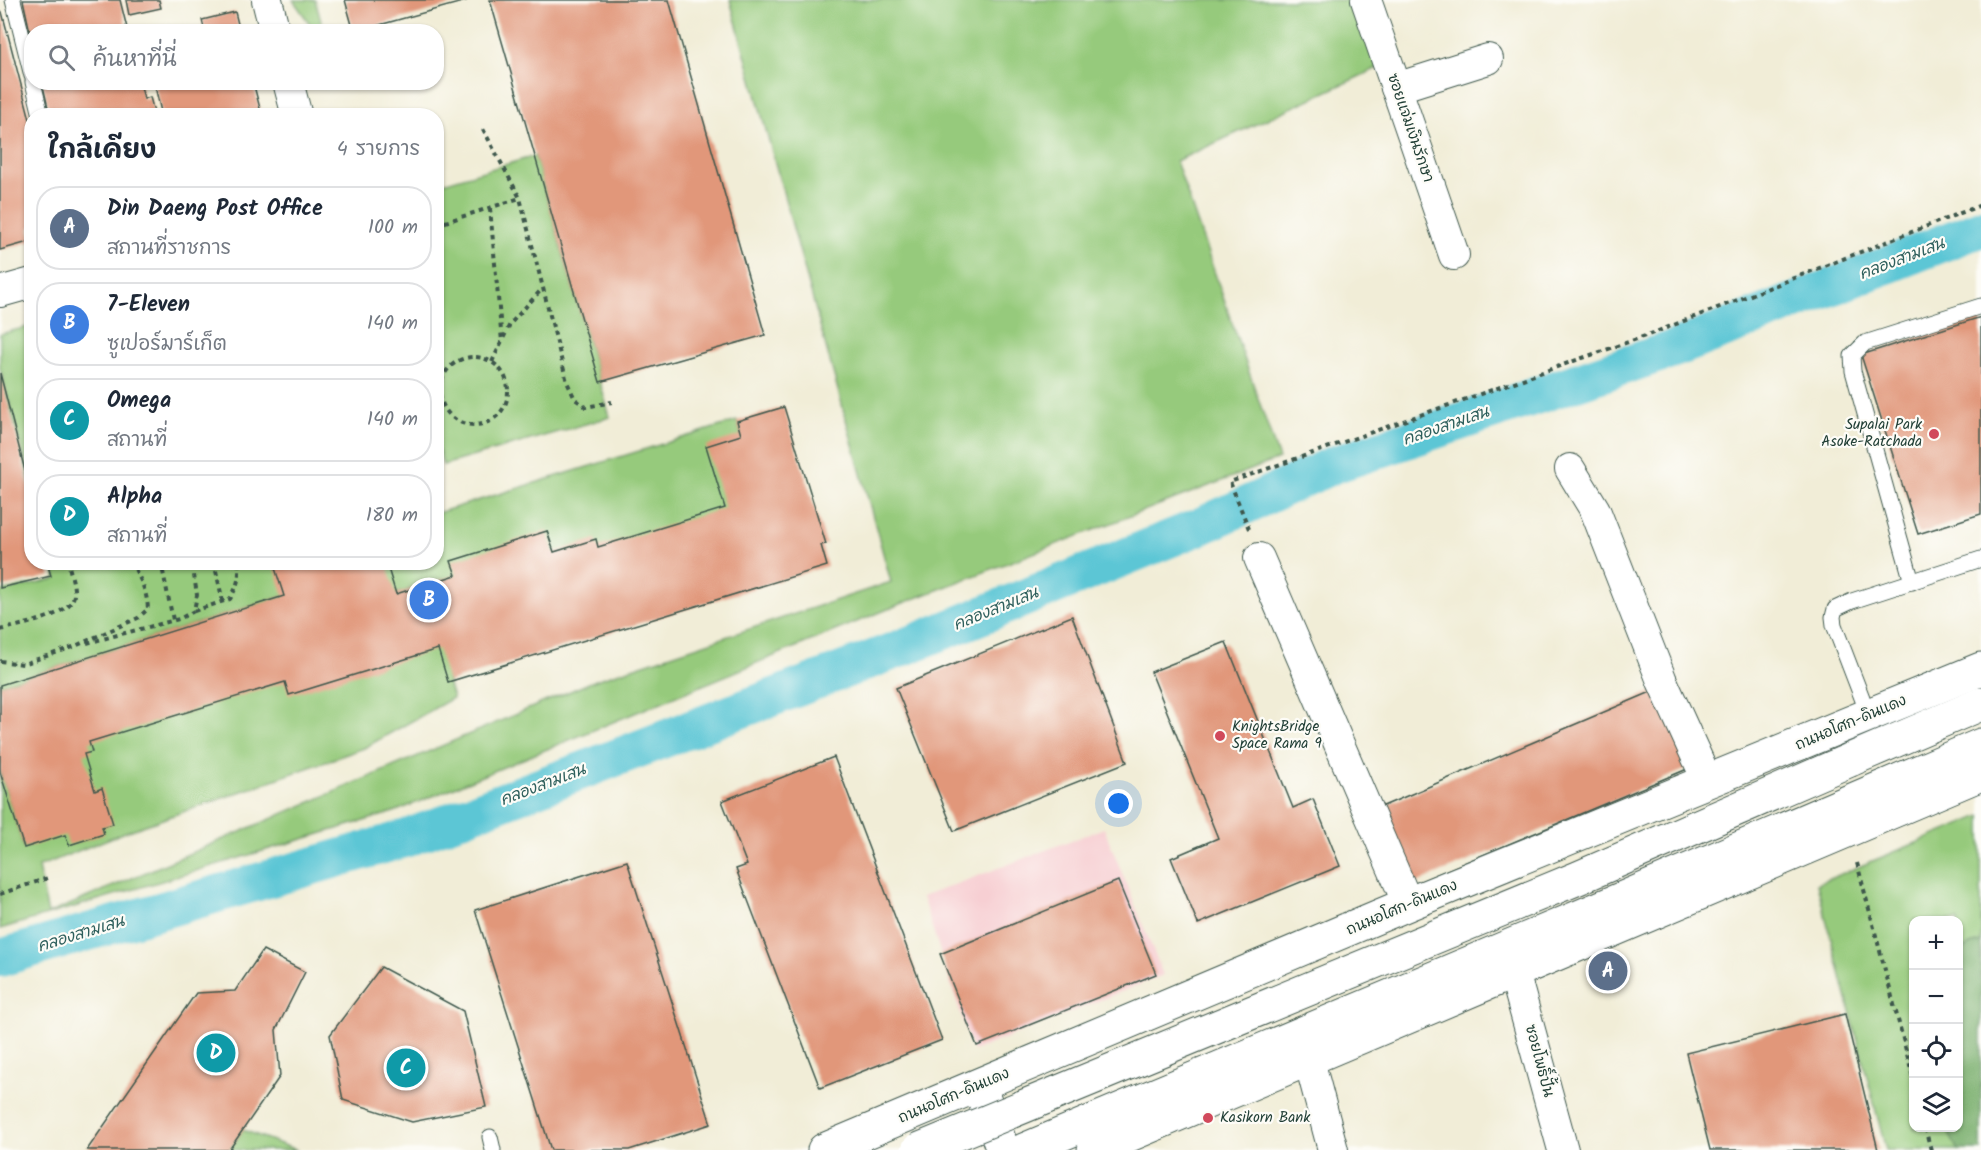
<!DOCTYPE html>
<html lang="th">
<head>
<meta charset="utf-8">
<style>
  :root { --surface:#fff; --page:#f2f2f3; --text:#1f2937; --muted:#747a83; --line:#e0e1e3; --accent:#d1495b }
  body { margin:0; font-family:Kalam,"Playpen Sans Thai",sans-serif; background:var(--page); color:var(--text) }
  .controls { position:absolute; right:18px; bottom:18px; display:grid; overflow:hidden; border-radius:12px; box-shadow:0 2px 4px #0004 }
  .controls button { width:54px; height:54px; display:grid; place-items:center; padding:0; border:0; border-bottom:2px solid var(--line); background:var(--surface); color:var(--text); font:30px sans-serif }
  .you { position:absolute; left:1119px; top:804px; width:21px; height:21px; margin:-15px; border:4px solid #fff; border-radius:50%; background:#1a73e8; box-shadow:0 0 0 9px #1a73e833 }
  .badge { display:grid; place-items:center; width:39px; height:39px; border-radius:50%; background:var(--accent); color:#fff; font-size:20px; font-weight:700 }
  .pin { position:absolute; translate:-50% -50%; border:3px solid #fff; box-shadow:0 2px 6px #0006 }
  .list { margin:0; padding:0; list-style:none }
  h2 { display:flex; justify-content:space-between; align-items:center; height:78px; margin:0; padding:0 24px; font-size:26px }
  h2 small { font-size:20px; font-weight:400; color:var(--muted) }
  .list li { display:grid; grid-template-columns:39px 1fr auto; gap:18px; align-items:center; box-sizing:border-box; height:84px; margin:0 12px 12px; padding:0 12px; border:2px solid var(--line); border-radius:24px }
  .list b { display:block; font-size:22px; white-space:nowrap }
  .list p { margin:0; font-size:20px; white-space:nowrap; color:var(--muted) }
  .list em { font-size:20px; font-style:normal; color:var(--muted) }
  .icon { flex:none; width:33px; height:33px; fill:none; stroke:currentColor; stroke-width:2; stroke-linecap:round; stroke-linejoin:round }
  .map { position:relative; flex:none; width:1981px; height:1150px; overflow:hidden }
  .search { position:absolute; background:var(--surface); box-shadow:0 2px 4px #0004; left:24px; top:24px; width:420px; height:66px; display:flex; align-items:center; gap:15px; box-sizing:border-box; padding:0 21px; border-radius:24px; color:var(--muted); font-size:22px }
  .panel { position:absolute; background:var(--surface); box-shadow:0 2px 4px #0004; left:24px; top:108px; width:420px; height:462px; border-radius:24px }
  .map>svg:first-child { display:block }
</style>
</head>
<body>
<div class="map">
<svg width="1981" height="1150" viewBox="0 0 1981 1150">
  <rect width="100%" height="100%" fill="#fdfcf7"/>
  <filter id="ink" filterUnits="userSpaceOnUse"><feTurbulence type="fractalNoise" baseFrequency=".0167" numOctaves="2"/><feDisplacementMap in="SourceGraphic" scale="12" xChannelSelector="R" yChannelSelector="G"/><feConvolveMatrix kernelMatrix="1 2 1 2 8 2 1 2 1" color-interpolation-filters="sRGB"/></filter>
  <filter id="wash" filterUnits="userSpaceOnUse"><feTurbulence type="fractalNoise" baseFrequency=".008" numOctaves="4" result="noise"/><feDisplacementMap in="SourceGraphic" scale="24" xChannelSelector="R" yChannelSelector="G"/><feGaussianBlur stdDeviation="1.35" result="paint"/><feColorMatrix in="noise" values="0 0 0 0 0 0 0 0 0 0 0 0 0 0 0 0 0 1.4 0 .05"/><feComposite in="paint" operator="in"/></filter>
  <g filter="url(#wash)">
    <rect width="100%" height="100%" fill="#f1edd7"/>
    <!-- built -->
    <path fill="#f7cfd3" d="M 1104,828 L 1163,975 L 973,1051 L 922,897 Z"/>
    <!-- green -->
    <g fill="#96ca7c" stroke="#5a8458" stroke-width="1.5">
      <path d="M 293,0 L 315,0 L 324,31 L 315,31 Z"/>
      <path d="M 730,0 L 1357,0 L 1382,66 L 1176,161 L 1279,459 L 898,605 L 394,812 L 0,929 L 0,772 L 24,848 L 32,845 L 53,734 L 439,625 L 448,682 L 453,698 L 364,748 L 123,833 L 38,867 L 48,914 L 596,680 L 891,582 Z"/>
      <path d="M 535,156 L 610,417 L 443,465 L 436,442 L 436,185 Z"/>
      <path d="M 31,326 L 32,327 L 31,485 L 0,368 L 0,334 Z"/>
      <path d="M 737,421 L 764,508 L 606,564 L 456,575 L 396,594 L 284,596 L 0,685 L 0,592 L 56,579 L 52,563 L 436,562 L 437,513 Z"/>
      <path d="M 1981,816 L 1981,942 L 1970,945 L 1959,952 L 1958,920 L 1914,920 L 1914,1128 L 1946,1128 L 1958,1150 L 1886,1150 L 1817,884 Z"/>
      <path d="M 243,1130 L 297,1150 L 229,1150 Z"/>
    </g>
    <!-- forest -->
    <path fill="#78ae6c" stroke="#4c7650" stroke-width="1.5" d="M 1981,942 L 1981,1150 L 1958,1150 L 1946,1128 L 1958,1128 L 1959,952 L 1970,945 Z"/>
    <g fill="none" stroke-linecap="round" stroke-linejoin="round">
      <!-- canal -->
      <path stroke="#5bc6d5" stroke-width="38" d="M 0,958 L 407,838 L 904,647 L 1201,526 L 1333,465 L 1679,347 L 1981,228"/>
    </g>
    <g id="blocks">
      <!-- building -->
      <g fill="#e1977a">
        <path d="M 23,0 L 120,0 L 128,32 L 30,32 Z"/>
        <path d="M 126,0 L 159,0 L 161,8 L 129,15 Z"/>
        <path d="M 345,0 L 466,0 L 466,1 L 354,32 Z"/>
        <path d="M 490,0 L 669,0 L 765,335 L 600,382 Z"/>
        <path d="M 0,12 L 2,12 L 32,127 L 32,227 L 29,227 L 32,241 L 0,250 Z"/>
        <path d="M 235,12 L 240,32 L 205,32 L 202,20 Z"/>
        <path d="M 42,82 L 140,82 L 144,99 L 150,97 L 155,116 L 50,116 Z"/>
        <path d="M 154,82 L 253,82 L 262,116 L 162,116 Z"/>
        <path d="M 1981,317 L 1981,514 L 1918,534 L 1861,355 Z"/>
        <path d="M 0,373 L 32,498 L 32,562 L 47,562 L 51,576 L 0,588 Z"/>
        <path d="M 784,407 L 826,544 L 821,545 L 827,566 L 448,682 L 438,649 L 289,695 L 285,682 L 89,742 L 92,752 L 84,754 L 95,791 L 102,788 L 113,824 L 102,827 L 104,834 L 69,845 L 65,835 L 24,848 L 0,772 L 0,685 L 284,596 L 273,562 L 386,562 L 396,594 L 456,575 L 451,561 L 547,531 L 554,552 L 596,539 L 598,547 L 725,508 L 706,446 L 741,435 L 737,421 Z"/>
        <path d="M 1072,616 L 1127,762 L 954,831 L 896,688 Z"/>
        <path d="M 1226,642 L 1293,808 L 1313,799 L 1340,866 L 1198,924 L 1171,858 L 1218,838 L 1151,672 Z"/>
        <path d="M 1658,689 L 1692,767 L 1414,884 L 1381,807 Z"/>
        <path d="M 834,757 L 942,1040 L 820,1088 L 736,869 L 747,865 L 722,801 Z"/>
        <path d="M 627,861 L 711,1124 L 629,1150 L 551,1150 L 475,910 Z"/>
        <path d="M 1118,881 L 1156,974 L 977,1046 L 940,954 Z"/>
        <path d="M 263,950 L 305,972 L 276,1030 L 280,1076 L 229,1150 L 87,1150 L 196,993 L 235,991 Z"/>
        <path d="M 381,967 L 463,1011 L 486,1107 L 412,1122 L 343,1100 L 330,1035 Z"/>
        <path d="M 1845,1014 L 1878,1150 L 1710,1150 L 1686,1053 Z"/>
      </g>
    </g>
  </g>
  <g filter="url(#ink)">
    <use href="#blocks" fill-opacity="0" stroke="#3e574c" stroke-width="1.5"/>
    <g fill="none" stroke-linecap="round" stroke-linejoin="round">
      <!-- lane casing -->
      <g stroke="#3e574c" stroke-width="17">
        <g id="lane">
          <path d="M 13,0 L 32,76"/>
          <path d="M 33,82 L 41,116"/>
          <path d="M 1912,582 L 1853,371 L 1852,356 L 1865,343 L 1981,306"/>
          <path d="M 1869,716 L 1834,625 L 1833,617 L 1835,609 L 1852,601 L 1981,559"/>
          <path d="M 490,1137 L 493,1150"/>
        </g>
      </g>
      <!-- street casing -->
      <g stroke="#3e574c" stroke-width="32">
        <g id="street">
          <path d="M 267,0 L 275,32"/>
          <path d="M 1366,0 L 1454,255"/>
          <path d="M 288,82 L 297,116"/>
          <path d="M 1396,88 L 1488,59"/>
          <path d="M 0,292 L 32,283"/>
          <path d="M 1570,469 L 1595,510 L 1662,681 L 1708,782"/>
          <path d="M 1259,558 L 1408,904"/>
          <path d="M 1514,972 L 1563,1150"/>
          <path d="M 1309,1060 L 1333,1150"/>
        </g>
      </g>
      <!-- primary casing -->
      <g stroke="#3e574c" stroke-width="35">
        <g id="primary">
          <path d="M 1850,760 L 1981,704"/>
          <path d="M 982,1093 L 1003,1150"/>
          <path d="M 824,1150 L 1408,904 L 1981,669"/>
          <path d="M 1024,1150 L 1600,908 L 1981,745"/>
          <path d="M 1094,1150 L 1981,774"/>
        </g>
      </g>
      <!-- path -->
      <g stroke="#3e574c" stroke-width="4" stroke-dasharray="4.5 4.5" stroke-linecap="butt">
        <path d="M 483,129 L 520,198 L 567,382 L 575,399 L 586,407 L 612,402"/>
        <path d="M 490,208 L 502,342"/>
        <path d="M 436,225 L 520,198"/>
        <path d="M 31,319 L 27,321 L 32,345"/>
        <circle cx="474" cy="391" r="34"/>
        <path d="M 492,362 L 510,324 L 542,289"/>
        <path d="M 436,373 L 441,386"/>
        <path d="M 1249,529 L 1230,482 L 1648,335 L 1981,205"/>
        <path d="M 161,562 L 173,620"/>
        <path d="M 214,562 L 223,602"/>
        <path d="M 194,611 L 230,599 C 237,587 241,576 238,562"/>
        <path d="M 0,630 C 18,625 71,617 74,595 C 75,585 70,572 68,562"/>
        <path d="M 87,643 L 179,619 L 194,611 L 197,595 L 192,562"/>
        <path d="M 0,661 L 23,664 L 73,647 L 138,618 L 148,609 C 147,591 140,578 131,562"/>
        <path d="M 1857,863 L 1914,1081"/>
        <path d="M 0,894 L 48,878"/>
        <path d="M 1925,1128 L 1931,1150"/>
      </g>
      <!-- lane -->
      <use href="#lane" stroke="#fff" stroke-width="15"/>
      <!-- street -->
      <use href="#street" stroke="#fff" stroke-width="30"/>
      <!-- primary -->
      <use href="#primary" stroke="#fff" stroke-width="33"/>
      <!-- primary-bridge casing -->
      <g stroke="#3e574c" stroke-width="35" stroke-linecap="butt">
        <path id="primary-bridge" d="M 918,1150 L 1578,878 L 1850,760"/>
      </g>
      <!-- primary-bridge -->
      <use href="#primary-bridge" stroke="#fff" stroke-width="33"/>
    </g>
  </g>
  <!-- markers -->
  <g fill="#d1495b" stroke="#fdfcf7" stroke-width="2">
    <circle cx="1934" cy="434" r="6"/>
    <circle cx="1220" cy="736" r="6"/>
    <circle cx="1208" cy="1118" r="6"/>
  </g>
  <g text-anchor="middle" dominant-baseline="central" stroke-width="4.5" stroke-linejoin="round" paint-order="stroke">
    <!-- street labels -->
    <g font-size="15" fill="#1f3d34" stroke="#fdfcf7">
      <text transform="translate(1410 128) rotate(71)">ซอยแจ่มเงินรักษา</text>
      <text transform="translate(1851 723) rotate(-23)">ถนนอโศก-ดินแดง</text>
      <text transform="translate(1402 908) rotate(-23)">ถนนอโศก-ดินแดง</text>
      <text transform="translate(1539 1061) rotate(75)">ซอยโพธิ์ปั้น</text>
      <text transform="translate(954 1096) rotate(-23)">ถนนอโศก-ดินแดง</text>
    </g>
    <!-- poi labels -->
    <g font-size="15" fill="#1f3d34" stroke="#fdfcf7" text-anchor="start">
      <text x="1922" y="425" text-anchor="end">Supalai Park<tspan x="1922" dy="17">Asoke-Ratchada</tspan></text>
      <text x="1232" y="727">KnightsBridge<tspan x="1232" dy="17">Space Rama 9</tspan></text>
      <text x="1220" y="1118">Kasikorn Bank</text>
    </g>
    <!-- water labels -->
    <g font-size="16" font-style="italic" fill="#2e5f5c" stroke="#fdfcf7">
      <text transform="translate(1902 259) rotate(-21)">คลองสามเสน</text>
      <text transform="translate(1446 426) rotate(-19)">คลองสามเสน</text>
      <text transform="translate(996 609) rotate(-22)">คลองสามเสน</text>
      <text transform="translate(543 785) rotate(-21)">คลองสามเสน</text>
      <text transform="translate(81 934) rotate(-17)">คลองสามเสน</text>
    </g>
  </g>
</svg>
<div class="controls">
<button>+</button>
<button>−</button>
<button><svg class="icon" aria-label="locate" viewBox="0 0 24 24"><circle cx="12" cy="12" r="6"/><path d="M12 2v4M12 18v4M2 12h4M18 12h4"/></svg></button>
<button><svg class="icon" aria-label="layers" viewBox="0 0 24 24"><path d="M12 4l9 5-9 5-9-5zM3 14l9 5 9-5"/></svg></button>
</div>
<div class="you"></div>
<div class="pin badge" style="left:1608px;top:971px;background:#5c6f8a">A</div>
<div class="pin badge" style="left:429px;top:600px;background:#3f7fe0">B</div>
<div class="pin badge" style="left:406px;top:1068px;background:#0f9aa8">C</div>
<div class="pin badge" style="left:216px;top:1053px;background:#0f9aa8">D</div>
<div class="search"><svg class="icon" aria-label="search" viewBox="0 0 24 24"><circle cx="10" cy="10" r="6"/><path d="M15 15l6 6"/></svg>ค้นหาที่นี่</div>
<section class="panel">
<h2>ใกล้เคียง<small>4 รายการ</small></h2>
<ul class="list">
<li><span class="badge" style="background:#5c6f8a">A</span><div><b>Din Daeng Post Office</b><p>สถานที่ราชการ</p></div><em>100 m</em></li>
<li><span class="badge" style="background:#3f7fe0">B</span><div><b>7-Eleven</b><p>ซูเปอร์มาร์เก็ต</p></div><em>140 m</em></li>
<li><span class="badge" style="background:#0f9aa8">C</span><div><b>Omega</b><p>สถานที่</p></div><em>140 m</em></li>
<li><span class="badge" style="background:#0f9aa8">D</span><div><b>Alpha</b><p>สถานที่</p></div><em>180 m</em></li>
</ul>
</section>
</div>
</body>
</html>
